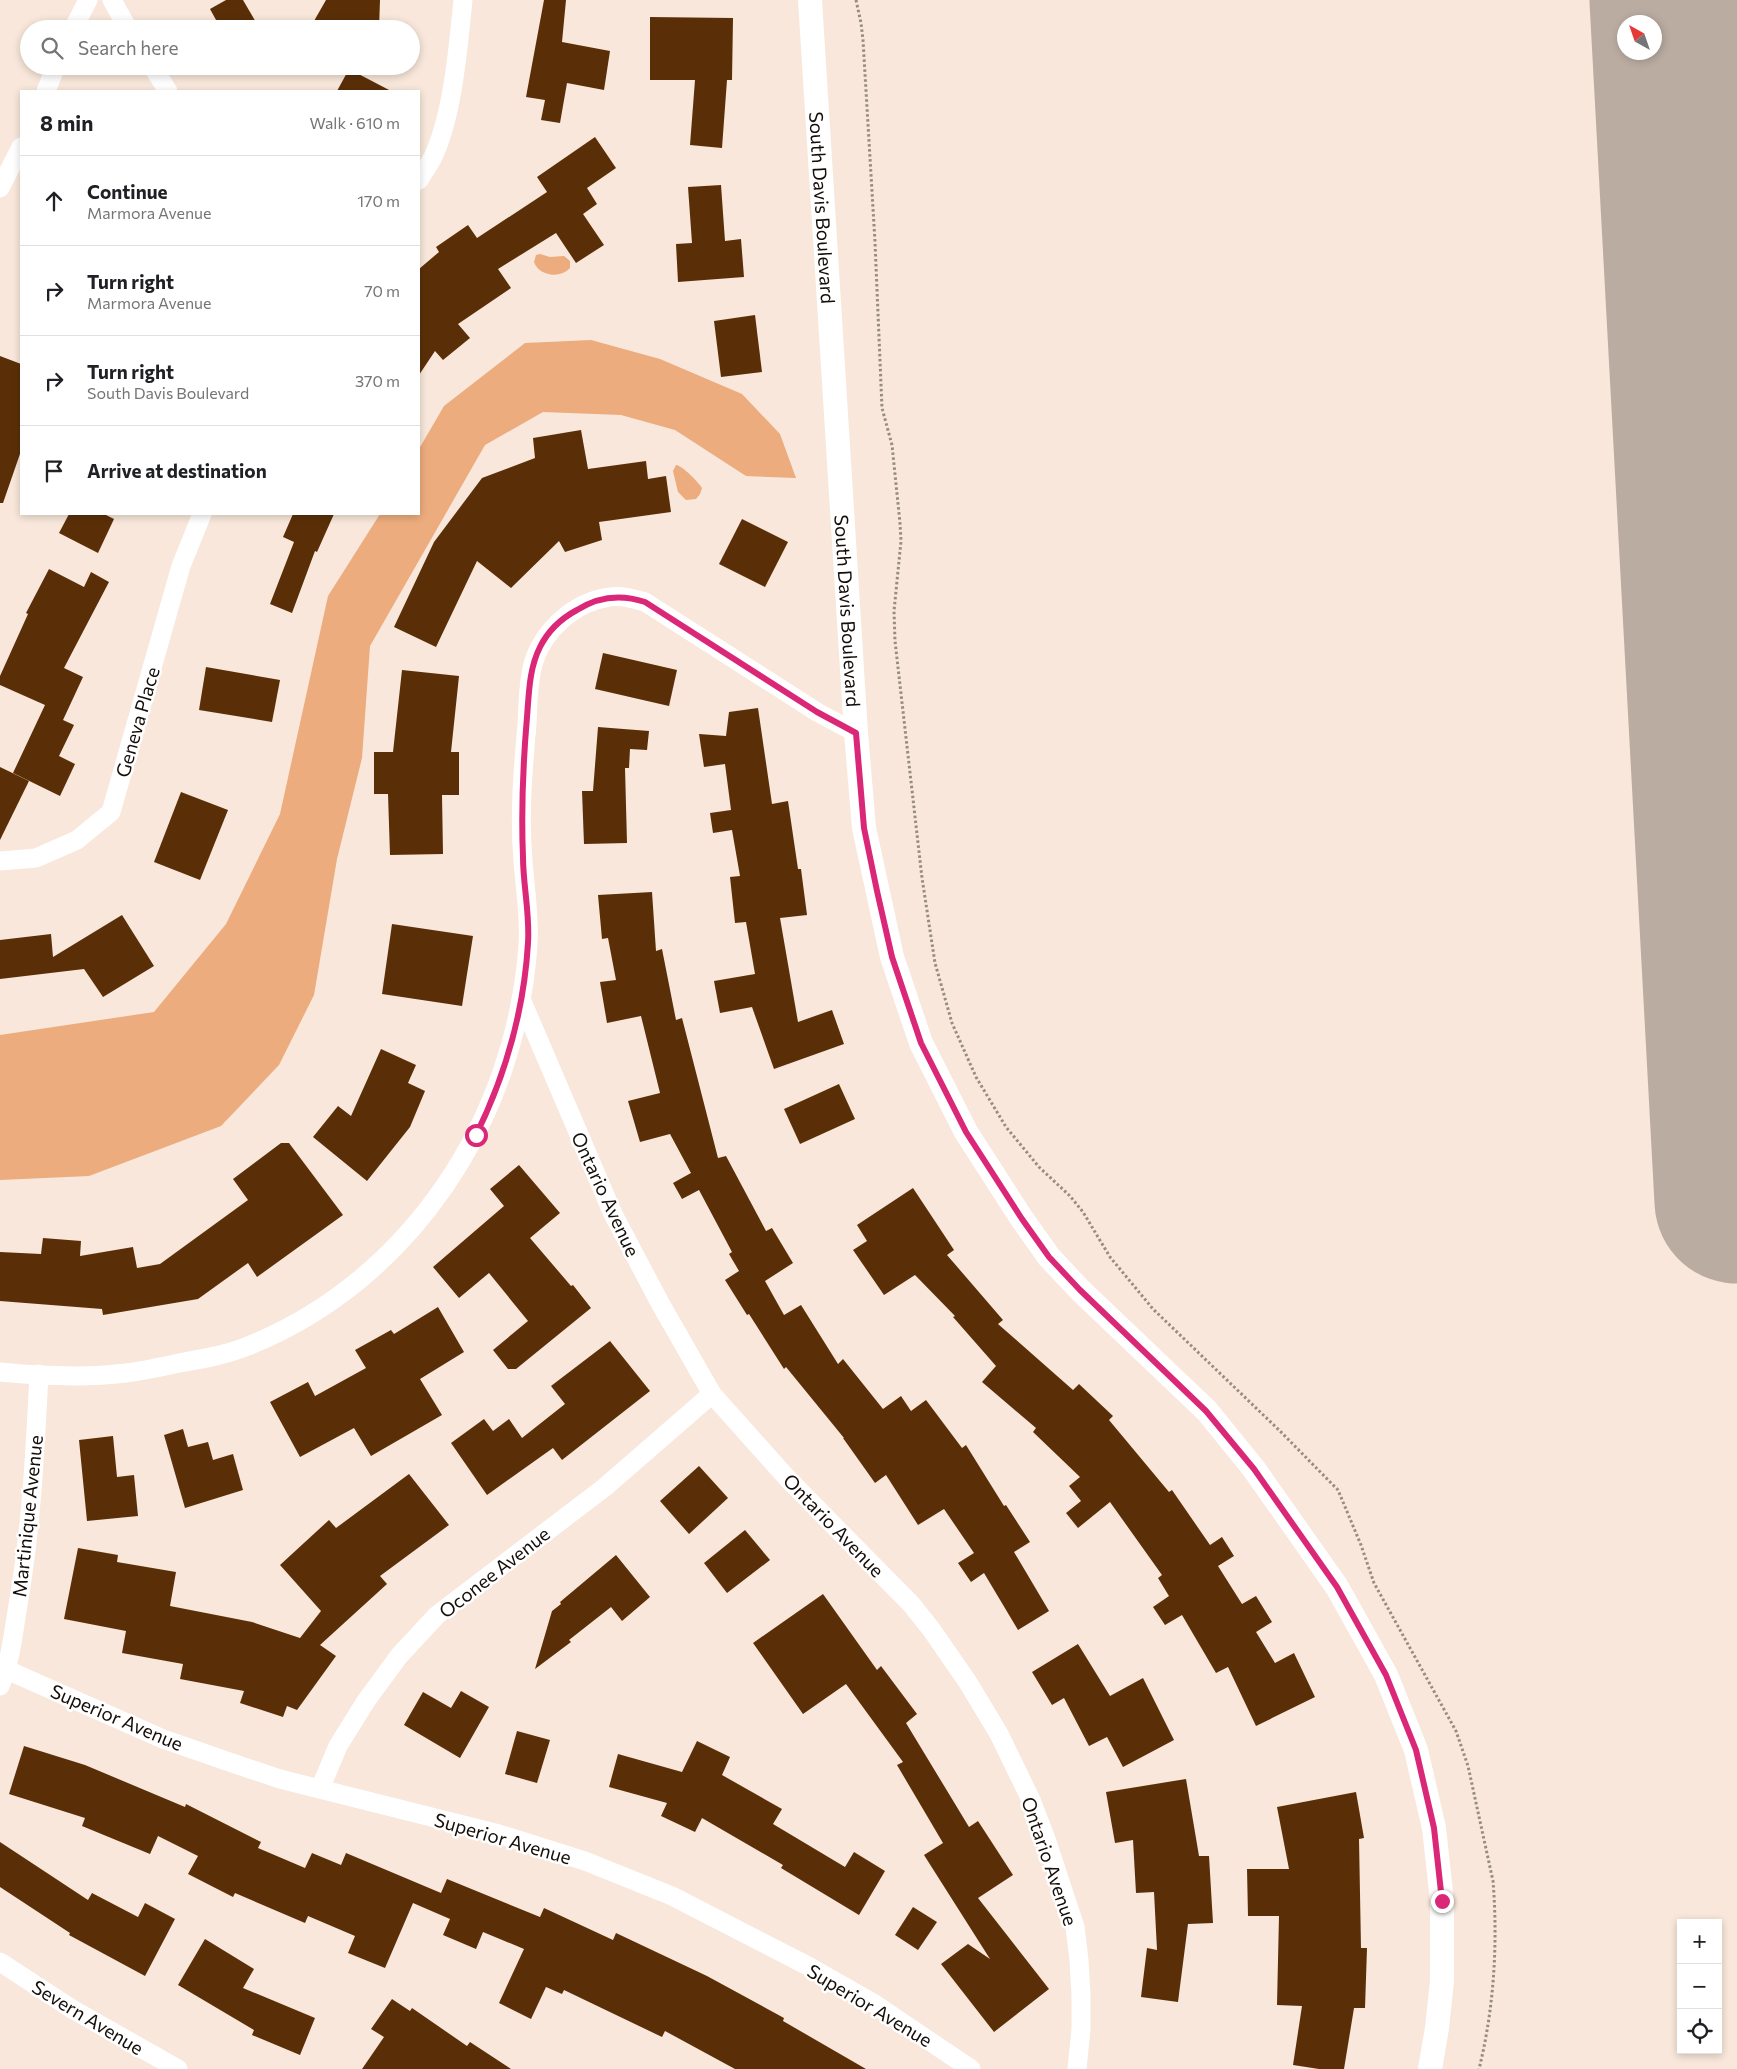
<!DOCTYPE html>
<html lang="en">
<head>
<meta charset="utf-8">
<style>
  :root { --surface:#fff; --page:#f6f6f6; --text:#202124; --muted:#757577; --line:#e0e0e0 }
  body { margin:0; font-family:Commissioner,sans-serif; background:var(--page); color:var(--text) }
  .controls { position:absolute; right:15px; bottom:15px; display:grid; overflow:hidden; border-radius:0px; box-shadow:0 2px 8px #0003 }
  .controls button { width:45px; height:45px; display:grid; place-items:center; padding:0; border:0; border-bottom:1px solid var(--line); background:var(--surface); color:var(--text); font:25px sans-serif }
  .compass { position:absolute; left:1617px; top:15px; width:45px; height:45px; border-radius:50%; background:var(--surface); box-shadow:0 2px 8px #0003; rotate:320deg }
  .stop { position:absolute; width:15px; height:15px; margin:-11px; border:4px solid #db2777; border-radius:50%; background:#fff }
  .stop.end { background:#db2777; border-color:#fff; box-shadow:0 1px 5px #0008 }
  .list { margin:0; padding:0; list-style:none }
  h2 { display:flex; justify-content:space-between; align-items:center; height:65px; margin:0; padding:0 20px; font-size:21px }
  h2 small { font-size:16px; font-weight:400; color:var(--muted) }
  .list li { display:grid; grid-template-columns:32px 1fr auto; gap:15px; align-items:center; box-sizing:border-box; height:90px; padding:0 20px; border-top:1px solid var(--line) }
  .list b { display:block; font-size:19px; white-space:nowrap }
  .list p { margin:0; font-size:16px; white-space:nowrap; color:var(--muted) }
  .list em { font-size:16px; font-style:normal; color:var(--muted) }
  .icon { flex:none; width:28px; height:28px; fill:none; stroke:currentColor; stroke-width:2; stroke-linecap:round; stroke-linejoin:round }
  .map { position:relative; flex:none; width:1737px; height:2069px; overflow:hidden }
  .search { position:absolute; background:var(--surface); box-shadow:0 2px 8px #0003; left:20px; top:20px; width:400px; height:55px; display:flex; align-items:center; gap:12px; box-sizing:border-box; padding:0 18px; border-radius:28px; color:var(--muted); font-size:19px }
  .panel { position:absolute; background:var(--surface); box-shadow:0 2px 8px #0003; left:20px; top:90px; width:400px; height:425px; border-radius:0px }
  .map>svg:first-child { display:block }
</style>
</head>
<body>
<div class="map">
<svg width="1737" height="2069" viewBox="0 0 1737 2069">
  <rect width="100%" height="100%" fill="#f8e7da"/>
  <!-- water -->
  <g fill="#ecac7d">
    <path d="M 540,254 L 550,257 L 564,256 L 570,261 L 570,268 C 560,279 539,276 534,262 L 536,255 Z"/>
    <path d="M 591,340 L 660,359 L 742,394 L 780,434 L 796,478 L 746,476 L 675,430 L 621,415 L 543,412 L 485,445 L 370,646 L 362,758 L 337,859 L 314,995 L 279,1065 L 221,1126 L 89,1176 L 0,1180 L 0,1035 L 154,1012 L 226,924 L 280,814 L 328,596 L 380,514 L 419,514 L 419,449 L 444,406 L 525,343 Z"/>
    <path d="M 676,465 C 683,466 698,482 702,488 L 700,494 L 696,499 L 686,500 L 678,492 L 673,471 Z"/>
  </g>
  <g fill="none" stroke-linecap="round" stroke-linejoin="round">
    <!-- taxiway -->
    <g stroke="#baaca1" stroke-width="66">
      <path d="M 1721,928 C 1728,946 1729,965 1737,982"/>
      <path d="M 1734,1146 L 1737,1134"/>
    </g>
    <!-- runway -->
    <path stroke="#baaca1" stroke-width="165" d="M 1672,0 L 1737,1201"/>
  </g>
  <!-- building -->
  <g fill="#5a2f08">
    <path d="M 226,0 L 243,0 L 260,29 L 221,29 L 210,9 Z"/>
    <path d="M 326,0 L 380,0 L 379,29 L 339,29 L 339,22 L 314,21 Z"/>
    <path d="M 544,0 L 566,0 L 562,42 L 610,51 L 604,90 L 567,83 L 560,123 L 541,120 L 545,100 L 526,97 Z"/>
    <path d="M 650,17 L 733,18 L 732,80 L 727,80 L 722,148 L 690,145 L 695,80 L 650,80 Z"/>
    <path d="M 349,69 L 391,91 L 337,91 Z"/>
    <path d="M 595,137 L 616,168 L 587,188 L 597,204 L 583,214 L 604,245 L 576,263 L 556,233 L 498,269 L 511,288 L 458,324 L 470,338 L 443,360 L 435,351 L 419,375 L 419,269 L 439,252 L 436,247 L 468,225 L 477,238 L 547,192 L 537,177 Z"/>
    <path d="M 721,185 L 725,241 L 741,239 L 744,277 L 678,282 L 676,244 L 692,243 L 688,187 Z"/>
    <path d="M 755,315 L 762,372 L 721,377 L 714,321 Z"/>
    <path d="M 0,356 L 21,364 L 21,451 L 3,503 L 0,503 Z"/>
    <path d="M 581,430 L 588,469 L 646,461 L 648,479 L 666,476 L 671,512 L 599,522 L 602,540 L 565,552 L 559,541 L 511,588 L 477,561 L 436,647 L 394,627 L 434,542 L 482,478 L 535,458 L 533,438 Z"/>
    <path d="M 69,514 L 104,514 L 114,519 L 98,553 L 59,533 Z"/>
    <path d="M 293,514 L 334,514 L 317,552 L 315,551 L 292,613 L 270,604 L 294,542 L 283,537 Z"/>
    <path d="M 742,519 L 788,542 L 765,587 L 719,564 Z"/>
    <path d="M 49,569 L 84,587 L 91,572 L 109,582 L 64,668 L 83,677 L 63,720 L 74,725 L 59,756 L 75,764 L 60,796 L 13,773 L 45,705 L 0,685 L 0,676 L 28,614 L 26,613 Z"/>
    <path d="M 603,653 L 677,670 L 669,706 L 595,689 Z"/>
    <path d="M 206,667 L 280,680 L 272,722 L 199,710 Z"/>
    <path d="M 402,670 L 459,676 L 451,752 L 459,752 L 459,795 L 442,795 L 443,854 L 390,855 L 388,794 L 374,794 L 374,752 L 393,752 Z"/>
    <path d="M 758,708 L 772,804 L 788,801 L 798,869 L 801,869 L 807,915 L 780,918 L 798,1022 L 832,1010 L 844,1044 L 774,1069 L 752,1007 L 720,1013 L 714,981 L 755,974 L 746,922 L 735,923 L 730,877 L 740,876 L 732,830 L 713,833 L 710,813 L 731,810 L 725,764 L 704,767 L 699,734 L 726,736 L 729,712 Z"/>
    <path d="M 598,727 L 649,731 L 647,750 L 630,749 L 629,768 L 625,768 L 627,843 L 584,844 L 582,791 L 593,791 Z"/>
    <path d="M 0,767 L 29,781 L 0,840 Z"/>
    <path d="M 181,792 L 228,810 L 200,880 L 154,862 Z"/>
    <path d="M 652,892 L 656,951 L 662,949 L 676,1020 L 682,1018 L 718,1158 L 726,1156 L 766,1231 L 772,1228 L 793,1263 L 765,1281 L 784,1315 L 801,1305 L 838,1364 L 843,1359 L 883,1409 L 901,1396 L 911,1411 L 926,1400 L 962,1448 L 966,1445 L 1004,1506 L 1006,1505 L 1030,1542 L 1014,1552 L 1049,1611 L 1018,1630 L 984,1573 L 971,1582 L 958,1563 L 974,1553 L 944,1509 L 918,1525 L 886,1475 L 875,1483 L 843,1438 L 844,1438 L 786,1367 L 784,1369 L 749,1314 L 747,1315 L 725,1280 L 739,1271 L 729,1254 L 732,1252 L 699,1190 L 682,1199 L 673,1183 L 691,1173 L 670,1134 L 640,1142 L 628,1101 L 660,1093 L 641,1016 L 607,1023 L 600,982 L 616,980 L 608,938 L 602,939 L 598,895 Z"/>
    <path d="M 122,915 L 154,966 L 103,997 L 84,969 L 0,979 L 0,940 L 51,934 L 53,957 Z"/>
    <path d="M 392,924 L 473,936 L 462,1006 L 382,994 Z"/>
    <path d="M 381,1049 L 416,1065 L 408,1083 L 425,1091 L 410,1127 L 367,1181 L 313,1137 L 338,1106 L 351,1116 Z"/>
    <path d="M 839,1084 L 855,1119 L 800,1144 L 784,1109 Z"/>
    <path d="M 281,1143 L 289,1143 L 343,1215 L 257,1277 L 248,1263 L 198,1299 L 103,1315 L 102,1309 L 0,1301 L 0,1252 L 41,1254 L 43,1238 L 81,1241 L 80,1256 L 133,1247 L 137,1268 L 160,1264 L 248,1200 L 233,1179 Z"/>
    <path d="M 519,1165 L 560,1213 L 530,1238 L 571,1286 L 573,1285 L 591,1308 L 516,1369 L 508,1369 L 493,1350 L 528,1321 L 489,1273 L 459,1298 L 433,1267 L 504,1206 L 490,1189 Z"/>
    <path d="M 913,1188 L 954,1250 L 947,1255 L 1003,1320 L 998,1324 L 1073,1390 L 1079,1384 L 1113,1416 L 1109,1420 L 1169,1492 L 1172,1490 L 1210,1545 L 1222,1537 L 1234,1556 L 1218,1566 L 1242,1604 L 1256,1596 L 1272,1622 L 1256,1632 L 1275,1663 L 1294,1653 L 1315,1697 L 1256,1726 L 1228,1667 L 1216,1673 L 1182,1615 L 1165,1625 L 1153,1607 L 1169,1596 L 1158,1578 L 1162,1575 L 1110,1502 L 1078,1528 L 1066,1513 L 1081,1501 L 1069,1486 L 1080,1477 L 1033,1432 L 1036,1428 L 982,1382 L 996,1366 L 953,1317 L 955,1316 L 915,1275 L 884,1295 L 853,1250 L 867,1241 L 857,1225 Z"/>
    <path d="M 438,1307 L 464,1352 L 420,1379 L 442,1415 L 371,1456 L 354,1428 L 300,1457 L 270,1402 L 308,1382 L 315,1396 L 366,1368 L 355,1350 L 391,1330 L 394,1334 Z"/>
    <path d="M 610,1341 L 650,1391 L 562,1460 L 553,1448 L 487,1495 L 451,1443 L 484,1419 L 493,1431 L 509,1419 L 522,1438 L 565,1404 L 551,1386 Z"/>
    <path d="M 183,1429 L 188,1447 L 208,1442 L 213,1460 L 233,1454 L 243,1490 L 185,1508 L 164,1435 Z"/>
    <path d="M 113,1436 L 117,1477 L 134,1475 L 138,1516 L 87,1521 L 79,1440 Z"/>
    <path d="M 699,1466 L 728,1498 L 689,1534 L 660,1501 Z"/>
    <path d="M 409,1474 L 449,1525 L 380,1576 L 387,1584 L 320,1645 L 336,1656 L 297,1710 L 287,1706 L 283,1717 L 240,1703 L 244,1691 L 180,1679 L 183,1664 L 122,1653 L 126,1631 L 64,1619 L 78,1548 L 118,1555 L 117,1562 L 176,1572 L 170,1606 L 252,1622 L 300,1638 L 321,1611 L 280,1565 L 329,1520 L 336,1528 Z"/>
    <path d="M 745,1530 L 770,1560 L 727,1593 L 704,1563 Z"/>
    <path d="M 616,1555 L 650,1597 L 622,1621 L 611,1607 L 569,1640 L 571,1642 L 535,1669 L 552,1611 L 561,1604 L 560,1602 Z"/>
    <path d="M 823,1594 L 877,1670 L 881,1666 L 917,1714 L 906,1723 L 969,1827 L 978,1821 L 1013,1875 L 978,1898 L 1049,1989 L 994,2032 L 941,1964 L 968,1944 L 990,1959 L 924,1855 L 943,1843 L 897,1765 L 903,1762 L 846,1684 L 803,1714 L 753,1643 Z"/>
    <path d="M 1078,1644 L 1110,1696 L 1143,1678 L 1174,1740 L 1123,1767 L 1107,1737 L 1089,1746 L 1064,1698 L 1052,1705 L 1032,1672 Z"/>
    <path d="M 461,1691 L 489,1707 L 460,1758 L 404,1725 L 423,1692 L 451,1708 Z"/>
    <path d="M 517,1731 L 550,1740 L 537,1783 L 505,1774 Z"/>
    <path d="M 697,1741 L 730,1757 L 722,1775 L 782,1809 L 773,1824 L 845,1867 L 854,1852 L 885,1871 L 859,1915 L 781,1868 L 783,1865 L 702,1818 L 695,1832 L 661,1816 L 667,1803 L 609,1787 L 618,1754 L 682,1772 Z"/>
    <path d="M 24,1746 L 85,1765 L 185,1807 L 186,1804 L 261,1842 L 258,1848 L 305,1868 L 312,1853 L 341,1865 L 346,1853 L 441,1893 L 447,1879 L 540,1917 L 544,1908 L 613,1940 L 616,1933 L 707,1976 L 784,2018 L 783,2021 L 866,2069 L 735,2069 L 665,2031 L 662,2037 L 564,1990 L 562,1994 L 546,1987 L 531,2019 L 499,2003 L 524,1949 L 483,1932 L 476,1949 L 443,1935 L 450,1919 L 413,1903 L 385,1968 L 348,1953 L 355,1936 L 308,1916 L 305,1923 L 235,1893 L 233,1897 L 188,1874 L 198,1856 L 158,1836 L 150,1854 L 82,1826 L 85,1818 L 9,1794 Z"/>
    <path d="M 1186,1779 L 1199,1856 L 1209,1856 L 1213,1923 L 1188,1924 L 1178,2002 L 1141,1997 L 1147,1948 L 1157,1950 L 1154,1892 L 1136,1893 L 1133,1840 L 1115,1843 L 1106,1792 Z"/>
    <path d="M 1356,1792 L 1364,1838 L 1359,1839 L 1361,1948 L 1367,1948 L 1365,2008 L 1354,2008 L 1344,2069 L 1319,2069 L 1293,2065 L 1302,2006 L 1277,2005 L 1279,1916 L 1248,1916 L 1247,1869 L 1289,1869 L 1277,1807 Z"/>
    <path d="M 0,1842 L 88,1900 L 92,1893 L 138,1917 L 145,1903 L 175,1919 L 145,1976 L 69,1935 L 70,1933 L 0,1887 Z"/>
    <path d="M 913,1907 L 937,1922 L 918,1950 L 895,1935 Z"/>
    <path d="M 205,1939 L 254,1969 L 243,1988 L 315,2018 L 300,2055 L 252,2035 L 254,2030 L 178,1985 Z"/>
    <path d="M 392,1999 L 410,2011 L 412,2008 L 467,2046 L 470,2042 L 511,2069 L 362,2069 L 384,2037 L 371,2029 Z"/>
  </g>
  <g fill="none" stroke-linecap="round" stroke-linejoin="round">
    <!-- path -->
    <path stroke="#978b82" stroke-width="3" stroke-dasharray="2.5 2.5" stroke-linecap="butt" d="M 856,0 L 861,23 L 863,40 L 875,242 L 882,408 L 892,445 L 900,523 L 901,541 L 894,611 L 895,641 L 922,878 L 935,963 L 952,1023 L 976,1077 L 1006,1127 L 1039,1167 L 1070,1196 L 1083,1212 L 1110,1257 L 1153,1309 L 1280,1431 L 1338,1490 L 1361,1545 L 1374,1583 L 1456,1731 L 1468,1766 L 1493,1881 C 1498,1943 1494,2009 1479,2069"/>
    <!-- minor -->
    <g stroke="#fff" stroke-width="19">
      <path d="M 112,0 L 128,29"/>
      <path d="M 73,29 L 88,0"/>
      <path d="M 152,66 L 168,91"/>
      <path d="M 46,91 L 56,66"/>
      <path d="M 419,180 C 423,173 429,165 433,157 C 453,114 458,48 463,0"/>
      <path d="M 0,188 L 21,147"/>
      <path d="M 0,861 L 36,858 L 77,840 L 111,812 L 181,566 L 202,514"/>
      <path d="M 521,999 L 613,1214 L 660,1303 L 712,1394 L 787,1478 L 911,1604 L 931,1629 L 967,1681 L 999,1734 L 1031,1800 L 1047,1842 L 1075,1927 L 1079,1960 L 1081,1995 L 1081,2029 L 1077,2069"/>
      <path d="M 0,1372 C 41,1376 85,1378 126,1373 C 143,1371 161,1367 179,1363 C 202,1359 226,1355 248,1346 C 412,1280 516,1118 528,945 C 530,917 525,889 523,861 C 519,815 523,769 527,724 C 528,704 528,683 533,664 C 543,630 574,602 610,597 C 622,595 634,599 645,602 L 817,712 L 856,733"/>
      <path d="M 7,1670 L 163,1739 L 241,1766 L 280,1779 L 499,1834 L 585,1861 L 672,1896 L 808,1966 L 873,2003 L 971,2069"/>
      <path d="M 0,1686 C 10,1662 13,1637 17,1611 C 31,1533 35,1454 39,1374"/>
      <path d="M 320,1789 L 338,1746 L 366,1701 L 399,1656 L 437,1615 L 605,1487 L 712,1394"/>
      <path d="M 0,1962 L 72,2009 L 178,2069"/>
    </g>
    <!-- tertiary -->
    <path stroke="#fff" stroke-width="24" id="s1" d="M 810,0 L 856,733 L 864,828 L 892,957 L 921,1043 L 966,1132 L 1022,1219 L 1049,1257 L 1080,1290 L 1207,1411 L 1254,1469 L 1337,1587 L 1386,1675 L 1416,1750 L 1434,1828 L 1442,1901 L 1442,1981 L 1437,2028 L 1430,2069"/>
  </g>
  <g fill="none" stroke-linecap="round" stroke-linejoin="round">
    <!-- route -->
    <path stroke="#db2777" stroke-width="6" d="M 476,1135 C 505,1076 524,1010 528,943 C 530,914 523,885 523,857 C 521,809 523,764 527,717 C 529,693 529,669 540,647 C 548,631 562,618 577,610 C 599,596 621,594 645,602 L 817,712 L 856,733 L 864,828 L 877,891 L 892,957 L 921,1043 L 966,1132 L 1022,1219 L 1049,1257 L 1080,1290 L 1206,1411 L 1254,1469 L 1337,1587 L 1386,1675 L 1416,1750 L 1434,1828 L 1442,1901"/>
  </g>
  <g text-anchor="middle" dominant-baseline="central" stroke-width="5" stroke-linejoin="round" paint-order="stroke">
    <!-- street labels -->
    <g font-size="19" fill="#140e0a" stroke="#fff">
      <text stroke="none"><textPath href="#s1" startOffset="208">South Davis Boulevard</textPath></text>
      <text stroke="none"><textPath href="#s1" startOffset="612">South Davis Boulevard</textPath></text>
      <text transform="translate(137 722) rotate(-74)">Geneva Place</text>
      <text transform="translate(606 1194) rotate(65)">Ontario Avenue</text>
      <text transform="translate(27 1516) rotate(-84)">Martinique Avenue</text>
      <text transform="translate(834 1525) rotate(46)">Ontario Avenue</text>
      <text transform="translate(494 1572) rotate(-38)">Oconee Avenue</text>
      <text transform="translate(117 1717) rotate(23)">Superior Avenue</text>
      <text transform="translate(503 1838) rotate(16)">Superior Avenue</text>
      <text transform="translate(1050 1861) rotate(71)">Ontario Avenue</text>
      <text transform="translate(870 2005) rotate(31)">Superior Avenue</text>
      <text transform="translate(88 2017) rotate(31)">Severn Avenue</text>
    </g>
  </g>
</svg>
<div class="controls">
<button>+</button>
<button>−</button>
<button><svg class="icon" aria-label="locate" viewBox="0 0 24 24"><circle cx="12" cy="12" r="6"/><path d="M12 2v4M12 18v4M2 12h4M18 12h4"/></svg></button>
</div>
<svg class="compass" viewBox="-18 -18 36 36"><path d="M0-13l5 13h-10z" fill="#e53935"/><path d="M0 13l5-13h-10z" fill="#757577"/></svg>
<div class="stop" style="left:476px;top:1135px"></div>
<div class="stop end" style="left:1442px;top:1901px"></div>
<div class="search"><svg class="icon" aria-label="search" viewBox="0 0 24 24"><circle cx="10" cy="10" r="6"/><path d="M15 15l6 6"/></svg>Search here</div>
<section class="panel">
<h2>8 min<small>Walk · 610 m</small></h2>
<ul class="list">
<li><svg class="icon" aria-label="ahead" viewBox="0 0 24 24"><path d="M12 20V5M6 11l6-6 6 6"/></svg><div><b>Continue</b><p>Marmora Avenue</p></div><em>170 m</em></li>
<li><svg class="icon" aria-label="right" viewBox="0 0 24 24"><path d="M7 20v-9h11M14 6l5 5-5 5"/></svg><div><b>Turn right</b><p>Marmora Avenue</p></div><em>70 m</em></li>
<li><svg class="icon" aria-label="right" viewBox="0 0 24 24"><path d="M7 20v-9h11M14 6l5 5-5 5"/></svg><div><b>Turn right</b><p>South Davis Boulevard</p></div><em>370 m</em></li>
<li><svg class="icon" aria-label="arrive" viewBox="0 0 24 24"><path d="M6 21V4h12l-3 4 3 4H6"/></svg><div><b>Arrive at destination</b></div></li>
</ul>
</section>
</div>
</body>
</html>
